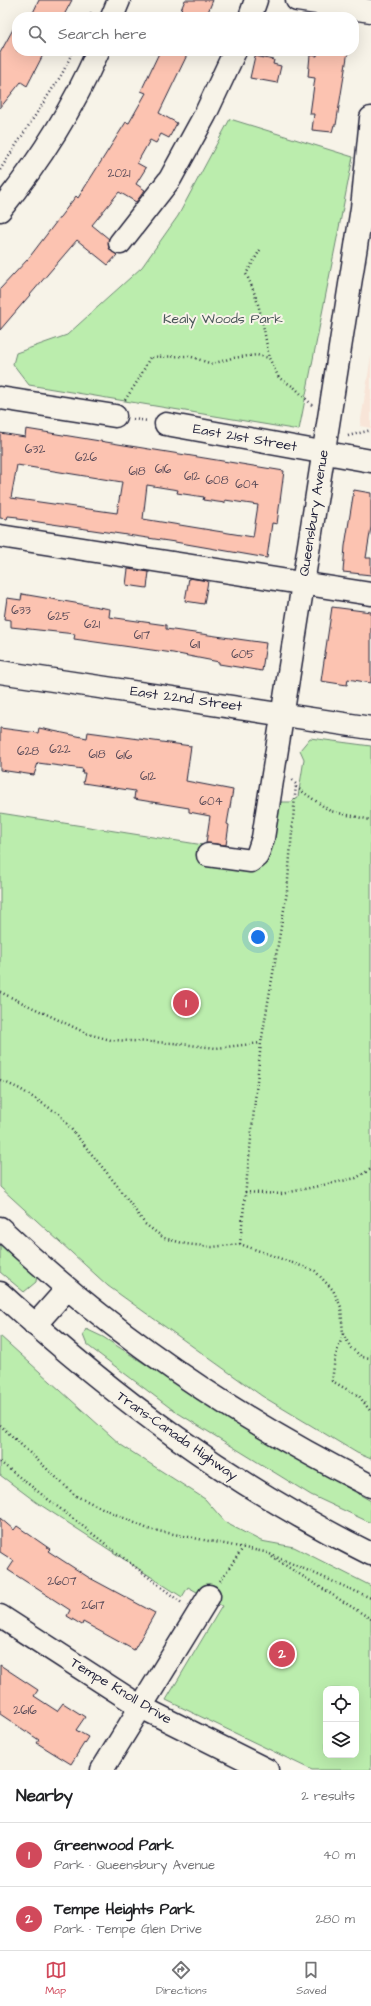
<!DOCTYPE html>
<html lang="en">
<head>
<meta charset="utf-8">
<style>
  :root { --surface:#fff; --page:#f6f6f6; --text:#202124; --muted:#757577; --line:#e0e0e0; --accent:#d1495b }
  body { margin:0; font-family:"Architects Daughter",sans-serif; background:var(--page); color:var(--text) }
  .controls { position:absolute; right:12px; bottom:12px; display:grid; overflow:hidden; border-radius:8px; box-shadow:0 4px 16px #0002 }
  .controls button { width:36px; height:36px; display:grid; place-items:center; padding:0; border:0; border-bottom:1px solid var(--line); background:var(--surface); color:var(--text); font:20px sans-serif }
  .you { position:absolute; left:258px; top:937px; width:14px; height:14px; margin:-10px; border:3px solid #fff; border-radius:50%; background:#1a73e8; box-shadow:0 0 0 6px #1a73e833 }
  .badge { display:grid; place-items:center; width:26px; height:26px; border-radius:50%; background:var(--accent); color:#fff; font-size:13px; font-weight:700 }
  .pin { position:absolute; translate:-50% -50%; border:2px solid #fff; box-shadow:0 1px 4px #0006 }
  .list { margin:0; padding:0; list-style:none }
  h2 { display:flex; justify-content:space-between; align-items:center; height:52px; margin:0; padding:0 16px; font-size:17px }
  h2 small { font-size:13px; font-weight:400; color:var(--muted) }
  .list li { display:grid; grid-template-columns:26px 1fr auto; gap:12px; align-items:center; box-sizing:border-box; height:64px; padding:0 16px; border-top:1px solid var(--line) }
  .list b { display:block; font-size:15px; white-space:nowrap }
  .list p { margin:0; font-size:13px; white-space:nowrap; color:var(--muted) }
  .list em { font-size:13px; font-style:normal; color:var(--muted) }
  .icon { flex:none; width:22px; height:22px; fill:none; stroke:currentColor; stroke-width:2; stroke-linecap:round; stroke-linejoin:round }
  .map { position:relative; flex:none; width:371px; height:1770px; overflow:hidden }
  .search { position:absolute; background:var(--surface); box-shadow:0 4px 16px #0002; left:12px; right:12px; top:12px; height:44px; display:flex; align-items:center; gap:10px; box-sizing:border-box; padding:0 14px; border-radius:16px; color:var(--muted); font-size:15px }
  .sheet { height:180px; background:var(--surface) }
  nav { display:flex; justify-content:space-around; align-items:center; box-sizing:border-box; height:56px; border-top:1px solid var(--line); background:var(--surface); font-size:11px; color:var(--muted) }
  nav a { display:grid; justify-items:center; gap:2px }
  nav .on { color:var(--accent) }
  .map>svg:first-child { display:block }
</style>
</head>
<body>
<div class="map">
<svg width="371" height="1770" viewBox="0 0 371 1770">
  <rect width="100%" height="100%" fill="#f7f3e8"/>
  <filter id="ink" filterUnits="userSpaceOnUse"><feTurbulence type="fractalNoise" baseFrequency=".025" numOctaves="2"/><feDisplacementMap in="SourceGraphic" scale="8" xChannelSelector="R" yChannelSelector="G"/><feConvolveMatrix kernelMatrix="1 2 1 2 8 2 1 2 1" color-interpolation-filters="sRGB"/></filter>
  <g filter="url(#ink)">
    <!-- built -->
    <path fill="#f8e5d8" d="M 371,356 L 371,428 L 360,426 Z"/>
    <!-- green -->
    <g fill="#bbedad" stroke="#6e8874" fill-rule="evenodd">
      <path d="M 230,119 L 353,157 L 299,430 L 29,385 L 13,364 L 16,353 L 67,335 L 142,267 L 178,216 Z"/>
      <path d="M 310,738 L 371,746 L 371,1459 L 357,1453 L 262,1396 L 108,1286 L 0,1187 L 0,813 L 267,855 L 281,802 L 291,802 L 298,797 L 304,759 L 300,750 Z"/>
      <path d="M 0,1244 L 12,1256 L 37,1273 L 36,1282 L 24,1292 L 0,1272 Z"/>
      <path d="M 86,1329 L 103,1337 L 262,1439 L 371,1501 L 371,1523 L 311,1495 L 173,1410 L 87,1345 L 83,1335 Z"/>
      <path d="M 0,1336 L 121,1445 L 205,1499 L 226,1523 L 261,1541 L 294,1547 L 371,1586 L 371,1770 L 312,1770 L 166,1700 L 222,1606 L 188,1587 L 182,1597 L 36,1502 L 0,1475 ZM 326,1689 L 356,1689 L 356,1755 L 326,1755 Z"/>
    </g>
    <!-- building -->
    <g fill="#fcc3b1" stroke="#22223b" fill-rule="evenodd">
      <path d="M 39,0 L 72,0 L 63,17 L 31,17 Z"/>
      <path d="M 185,0 L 213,0 L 206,17 L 178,17 Z"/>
      <path d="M 17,22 L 17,51 L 45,51 L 27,86 L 21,82 L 0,108 L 0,53 Z"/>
      <path d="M 160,51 L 189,51 L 159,113 L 177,123 L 169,138 L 161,134 L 156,143 L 150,140 L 137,163 L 146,168 L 136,184 L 145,190 L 136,202 L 119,192 L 92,225 L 109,239 L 109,248 L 117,255 L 108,265 L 77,240 L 0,330 L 0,289 L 28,259 L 76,196 L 78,198 L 126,122 L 129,123 L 146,93 L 141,91 Z"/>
      <path d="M 318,51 L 348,51 L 336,125 L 334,125 L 332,132 L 312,130 L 314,114 L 310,114 L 315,78 L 308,77 L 310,55 L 317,56 Z"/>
      <path d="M 255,56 L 274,60 L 273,64 L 281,66 L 277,83 L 250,78 Z"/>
      <path d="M 26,429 L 284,471 L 277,524 L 272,523 L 267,558 L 175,542 L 18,519 L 18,517 L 8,516 L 7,519 L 0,518 L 0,433 L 25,437 ZM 17,465 L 122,482 L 117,513 L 11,498 ZM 147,485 L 178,490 L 177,493 L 204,497 L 203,500 L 225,503 L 225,500 L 258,505 L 253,537 L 143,519 Z"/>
      <path d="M 354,490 L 371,493 L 371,527 L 366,558 L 371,558 L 371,575 L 343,572 L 345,546 Z"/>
      <path d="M 128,569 L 149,572 L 147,588 L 126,585 Z"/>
      <path d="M 189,578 L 208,581 L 204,604 L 185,601 Z"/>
      <path d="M 22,594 L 110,609 L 109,617 L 166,625 L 166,629 L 266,643 L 262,671 L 219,664 L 219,662 L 173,653 L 74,639 L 75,634 L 11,627 L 11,620 L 4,619 L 7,598 L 21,600 Z"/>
      <path d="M 332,607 L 371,612 L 371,683 L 348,679 L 347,685 L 321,681 Z"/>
      <path d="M 0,728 L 38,733 L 39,728 L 87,738 L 88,732 L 191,746 L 186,781 L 233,790 L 227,824 L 229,825 L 226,845 L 206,843 L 210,816 L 189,812 L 189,808 L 134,799 L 135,791 L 83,783 L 85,773 L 82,773 L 83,769 L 38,763 L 34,775 L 0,770 Z"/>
      <path d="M 0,1518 L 14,1530 L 17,1526 L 50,1549 L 48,1551 L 88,1577 L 155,1613 L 134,1650 L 83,1622 L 82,1625 L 67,1616 L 70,1610 L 8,1570 L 14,1561 L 0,1552 Z"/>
      <path d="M 0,1665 L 38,1690 L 34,1696 L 57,1711 L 63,1703 L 85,1717 L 76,1730 L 88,1737 L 71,1764 L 37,1743 L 39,1740 L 0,1714 Z"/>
    </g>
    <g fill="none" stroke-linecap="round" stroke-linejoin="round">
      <!-- minor casing -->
      <g stroke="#22223b" stroke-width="25">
        <g id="minor">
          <path d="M 297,0 L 371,11"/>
          <path d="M 250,17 L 256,0"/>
          <path d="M 120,243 L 170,179 L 205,115 L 235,51"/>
          <path d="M 0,398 L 115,416"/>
          <path d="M 166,424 L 371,461"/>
          <path d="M 0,536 L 371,594"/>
          <path d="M 0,672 L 371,728"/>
          <path d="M 208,855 L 251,861 L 257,856 L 263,838 L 362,208 L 371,118"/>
          <path d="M 35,1325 L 67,1289"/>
          <path d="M 0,1616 L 141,1707 L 267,1770"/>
          <path d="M 102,1770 L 209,1596"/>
        </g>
      </g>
      <!-- major casing -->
      <g stroke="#22223b" stroke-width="25">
        <g id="major">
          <path d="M 112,17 L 119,0"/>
          <path d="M 0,210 C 39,162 73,108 98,51"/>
        </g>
      </g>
      <!-- highway casing -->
      <g stroke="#22223b" stroke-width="25">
        <g id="highway">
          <path d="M 0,1228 C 110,1333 236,1418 371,1486"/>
          <path d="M 0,1293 C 115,1398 231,1485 371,1554"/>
        </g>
      </g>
      <!-- path -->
      <g stroke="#22223b" stroke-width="2.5" stroke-dasharray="1 3" stroke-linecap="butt">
        <path d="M 89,17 L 92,11"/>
        <path d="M 0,170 L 62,74 L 73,51"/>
        <path d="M 260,250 L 246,274 C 260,301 264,329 269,358"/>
        <path d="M 125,400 L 139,379 L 150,357 L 189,356 L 212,364 L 232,358 L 257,355 L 269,358 L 279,378 L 294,387 L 312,405"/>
        <path d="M 133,419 L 148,421"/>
        <path d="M 348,436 L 371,430"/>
        <path d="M 296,787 L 330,811 L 371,820"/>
        <path d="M 0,992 L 88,1034 L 111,1040 L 173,1043 L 216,1048 L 261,1043"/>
        <path d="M 0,1080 L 20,1089 L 59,1114 L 120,1189 L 145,1224 L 164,1238 L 186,1244 L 212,1247 L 240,1244 L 315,1271 L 333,1290 L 341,1307 L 343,1334 L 351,1348 L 362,1357 L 371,1358"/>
        <path d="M 245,1192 L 281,1194 L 356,1178 L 371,1169"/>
        <path d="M 240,1244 L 261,1043 L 287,892 L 296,784 L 292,780"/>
        <path d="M 343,1334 L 335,1358 L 332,1381 L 359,1396 L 371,1412"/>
        <path d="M 0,1425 L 76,1496 L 148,1529 L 265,1552 L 371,1598"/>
        <path d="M 0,1462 L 183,1604"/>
        <path d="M 272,1557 L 371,1619"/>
        <path d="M 220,1581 L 243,1548"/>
      </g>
      <!-- minor -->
      <use href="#minor" stroke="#f7f3e8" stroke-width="22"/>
      <!-- major -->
      <use href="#major" stroke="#f7f3e8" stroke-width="22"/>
      <!-- highway -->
      <use href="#highway" stroke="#f7f3e8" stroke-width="22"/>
    </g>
  </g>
  <g text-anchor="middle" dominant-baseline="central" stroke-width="4" stroke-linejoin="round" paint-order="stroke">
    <!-- number labels -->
    <g font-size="12" fill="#584a58">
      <text x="119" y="173">2021</text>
      <text x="35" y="449">632</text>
      <text x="86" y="457">626</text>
      <text x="163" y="469">616</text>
      <text x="137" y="471">618</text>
      <text x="192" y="476">612</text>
      <text x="217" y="480">608</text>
      <text x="247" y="484">604</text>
      <text x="21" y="610">633</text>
      <text x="59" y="616">625</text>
      <text x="92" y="624">621</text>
      <text x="142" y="635">617</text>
      <text x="195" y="644">611</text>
      <text x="243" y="654">605</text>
      <text x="60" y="749">622</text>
      <text x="28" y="751">628</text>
      <text x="97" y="754">618</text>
      <text x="124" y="755">616</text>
      <text x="148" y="776">612</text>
      <text x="211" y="801">604</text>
      <text x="62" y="1581">2607</text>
      <text x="93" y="1605">2617</text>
      <text x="25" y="1710">2616</text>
    </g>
    <!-- park labels -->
    <g font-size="14" fill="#485558" stroke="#f7f3e8">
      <text x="223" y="319">Kealy Woods Park</text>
    </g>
    <!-- street labels -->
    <g font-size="14" fill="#22223b" stroke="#f7f3e8">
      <text transform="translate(245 438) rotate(10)">East 21st Street</text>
      <text transform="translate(314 513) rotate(-81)">Queensbury Avenue</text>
      <text transform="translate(186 699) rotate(8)">East 22nd Street</text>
      <text transform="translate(177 1436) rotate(35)">Trans-Canada Highway</text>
      <text transform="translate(121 1691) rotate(31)">Tempe Knoll Drive</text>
    </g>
  </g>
</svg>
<div class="controls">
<button><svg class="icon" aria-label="locate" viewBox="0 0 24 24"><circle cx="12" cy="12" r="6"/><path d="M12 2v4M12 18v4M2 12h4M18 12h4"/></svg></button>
<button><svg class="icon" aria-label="layers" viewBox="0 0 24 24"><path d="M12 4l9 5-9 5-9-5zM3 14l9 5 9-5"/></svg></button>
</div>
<div class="you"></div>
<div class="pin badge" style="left:186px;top:1003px">1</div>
<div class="pin badge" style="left:282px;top:1654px">2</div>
<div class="search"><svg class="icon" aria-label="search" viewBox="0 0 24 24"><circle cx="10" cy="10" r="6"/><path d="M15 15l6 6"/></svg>Search here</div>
</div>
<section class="sheet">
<h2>Nearby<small>2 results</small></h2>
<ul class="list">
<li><span class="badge">1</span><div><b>Greenwood Park</b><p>Park · Queensbury Avenue</p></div><em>40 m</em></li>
<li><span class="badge">2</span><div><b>Tempe Heights Park</b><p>Park · Tempe Glen Drive</p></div><em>280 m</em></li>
</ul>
</section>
<nav>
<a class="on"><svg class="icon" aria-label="map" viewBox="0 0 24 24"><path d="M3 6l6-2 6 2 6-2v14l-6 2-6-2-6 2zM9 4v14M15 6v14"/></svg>Map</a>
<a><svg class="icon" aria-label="directions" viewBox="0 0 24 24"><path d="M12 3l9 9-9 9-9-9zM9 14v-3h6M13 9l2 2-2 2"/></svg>Directions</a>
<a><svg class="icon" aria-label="saved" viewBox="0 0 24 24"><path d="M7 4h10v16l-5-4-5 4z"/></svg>Saved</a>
</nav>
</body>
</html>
